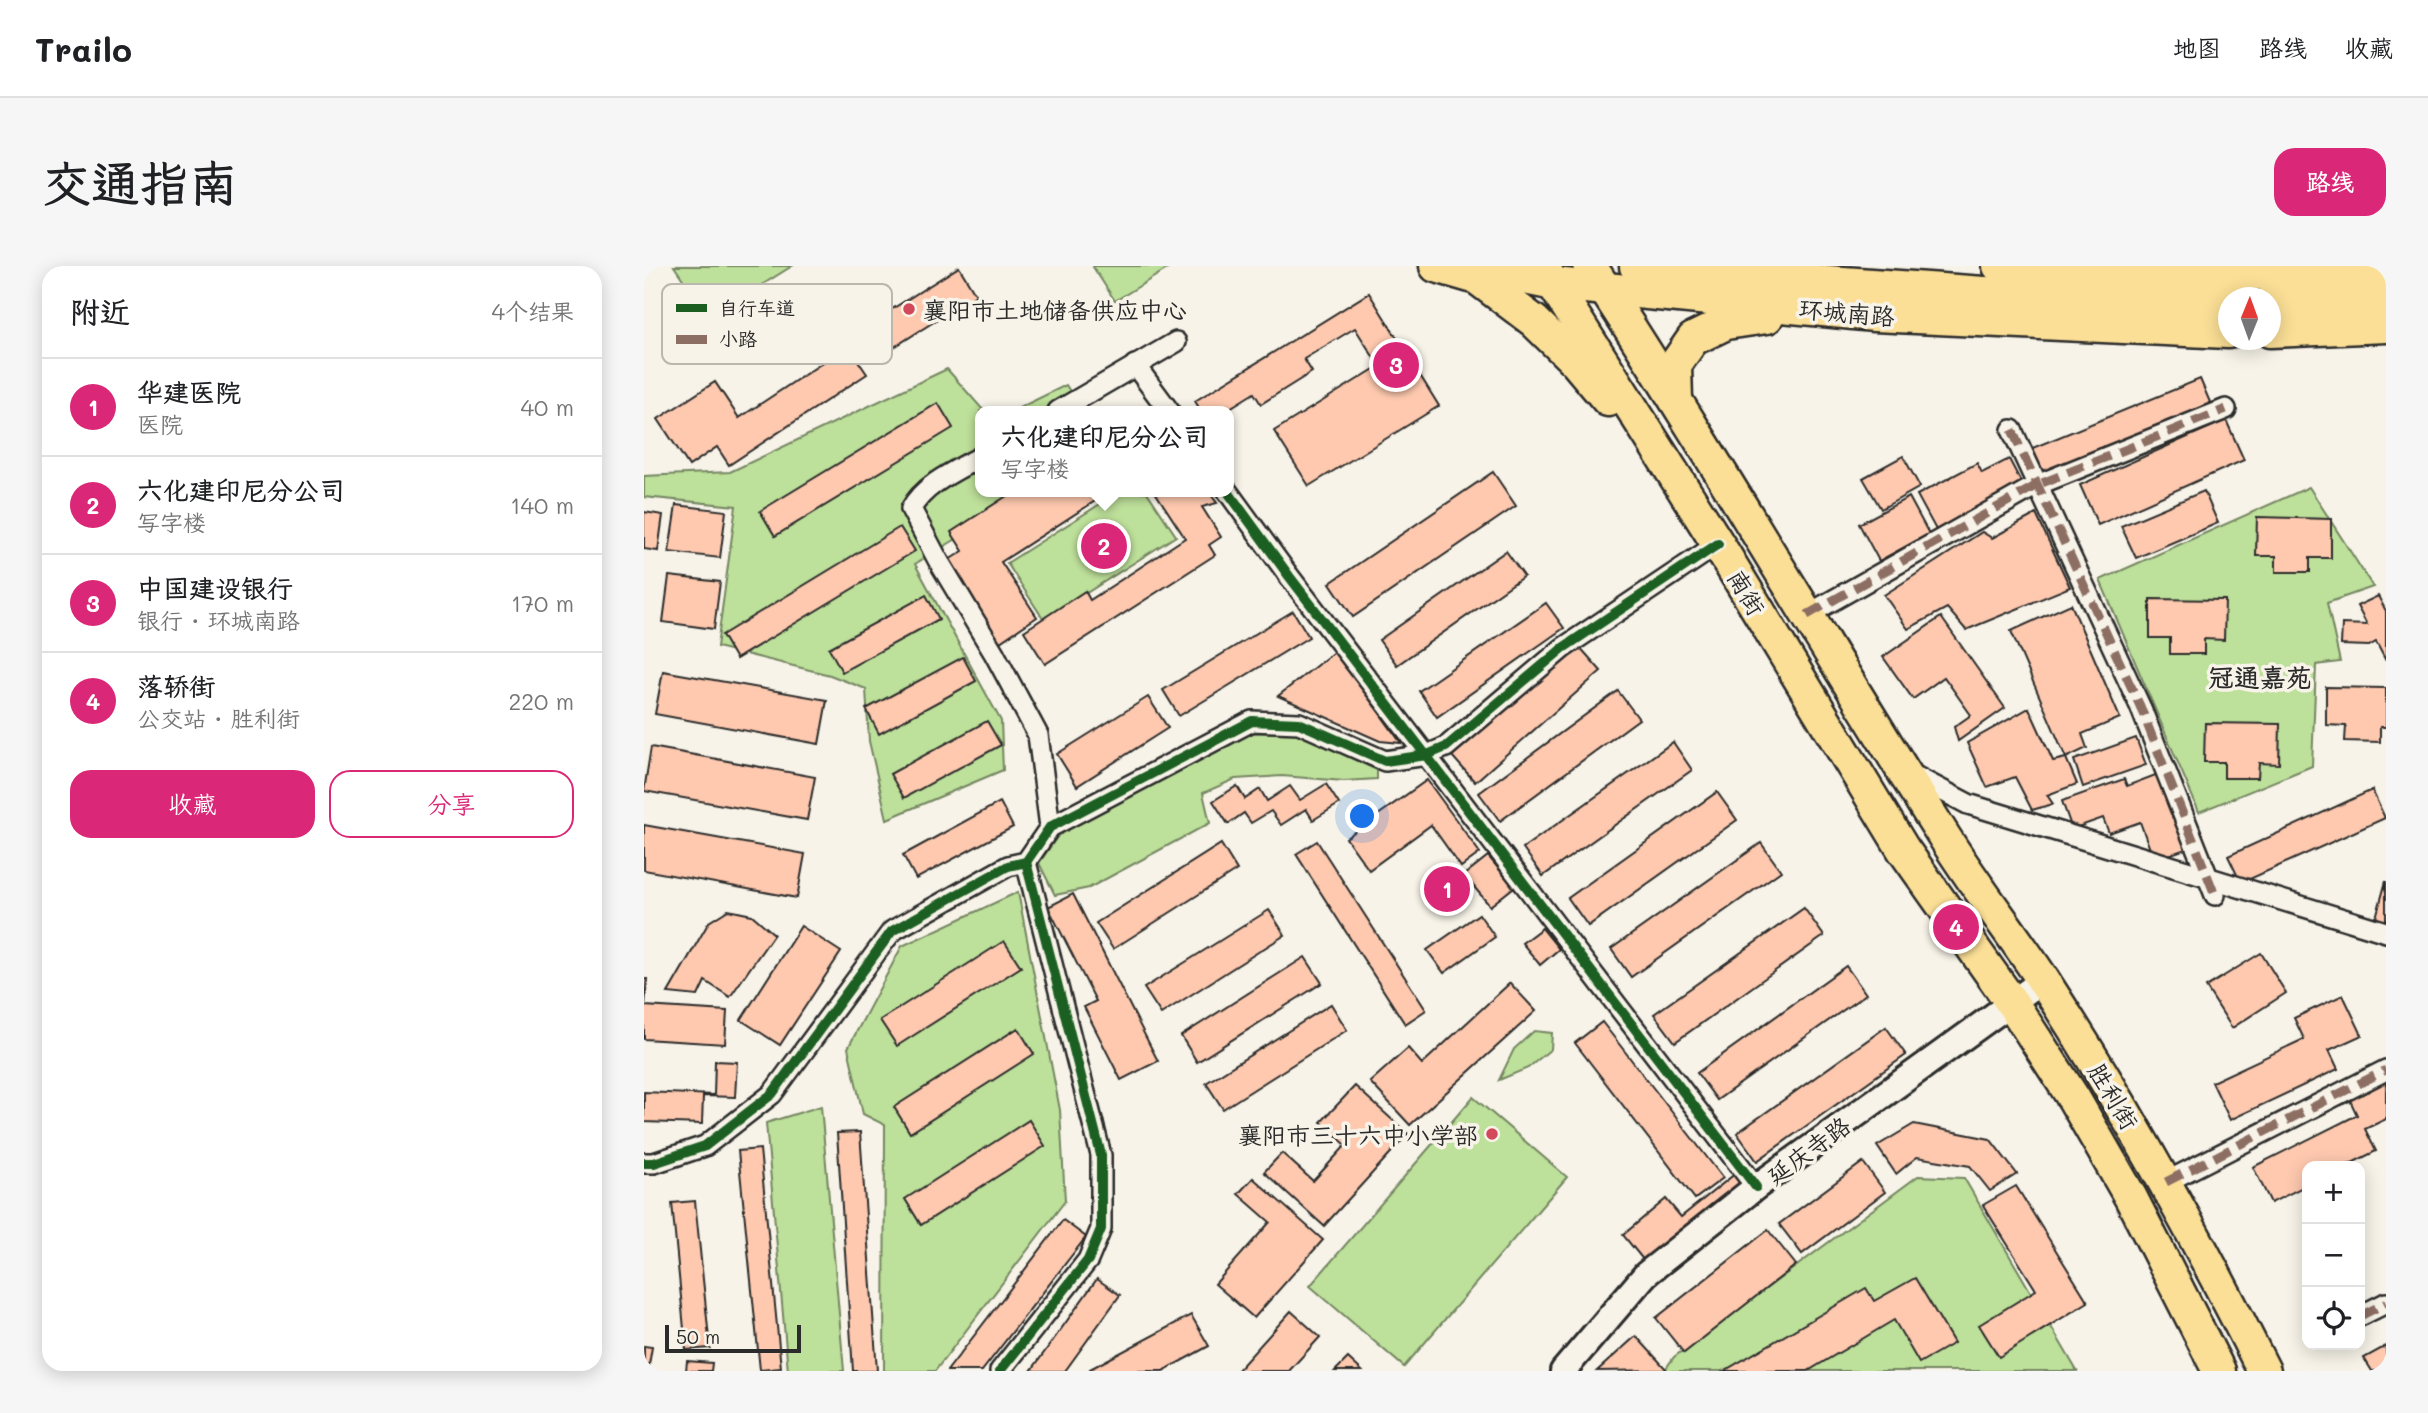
<!DOCTYPE html>
<html lang="zh">
<head>
<meta charset="utf-8">
<style>
  :root { --surface:#fff; --page:#f6f6f6; --text:#202124; --muted:#757577; --line:#e0e0e0; --accent:#db2777 }
  body { margin:0; font-family:Mali,"LXGW WenKai TC",sans-serif; background:var(--page); color:var(--text) }
  .controls { position:absolute; right:21px; bottom:21px; display:grid; overflow:hidden; border-radius:14px; box-shadow:0 4px 18px #0003 }
  .controls button { width:63px; height:63px; display:grid; place-items:center; padding:0; border:0; border-bottom:2px solid var(--line); background:var(--surface); color:var(--text); font:35px sans-serif }
  .compass { position:absolute; left:1574px; top:21px; width:63px; height:63px; border-radius:50%; background:var(--surface); box-shadow:0 4px 18px #0003; rotate:1deg }
  .scale { position:absolute; left:21px; bottom:18px; width:136px; box-sizing:border-box; padding-left:7px; border:4px solid #2b2b2b; border-top:0; font-size:19px; line-height:24px; white-space:nowrap; color:#2b2b2b; -webkit-text-stroke:5px #f7f3e8; paint-order:stroke }
  .you { position:absolute; left:719px; top:551px; width:24px; height:24px; margin:-18px; border:5px solid #fff; border-radius:50%; background:#1a73e8; box-shadow:0 0 0 10px #1a73e833 }
  .badge { display:grid; place-items:center; width:46px; height:46px; border-radius:50%; background:var(--accent); color:#fff; font-size:23px; font-weight:700 }
  .pin { position:absolute; translate:-50% -50%; border:4px solid #fff; box-shadow:0 2px 7px #0006 }
  .popup { position:absolute; left:331px; top:140px; width:259px; height:91px; box-sizing:border-box; display:grid; place-content:center; border-radius:14px; background:var(--surface); filter:drop-shadow(0 2px 5px #0005); font-size:23px; white-space:nowrap; color:var(--muted) }
  .popup b { font-size:26px; color:var(--text) }
  .popup::after { content:''; position:absolute; left:50%; top:100%; margin-left:-14px; border:14px solid transparent; border-top-color:var(--surface) }
  .list { margin:0; padding:0; list-style:none }
  h2 { display:flex; justify-content:space-between; align-items:center; height:91px; margin:0; padding:0 28px; font-size:30px }
  h2 small { font-size:23px; font-weight:400; color:var(--muted) }
  .list li { display:grid; grid-template-columns:46px 1fr auto; gap:21px; align-items:center; box-sizing:border-box; height:98px; padding:0 28px; border-top:2px solid var(--line) }
  .list b { display:block; font-size:26px; white-space:nowrap }
  .list p { margin:0; font-size:23px; white-space:nowrap; color:var(--muted) }
  .list em { font-size:23px; font-style:normal; color:var(--muted) }
  .actions { display:flex; gap:14px; padding:21px 28px }
  .actions a { flex:1; padding:16px 0; border:2px solid var(--accent); border-radius:21px; text-align:center; font-size:24px; color:var(--accent) }
  .actions .main { background:var(--accent); color:#fff }
  .icon { flex:none; width:38px; height:38px; fill:none; stroke:currentColor; stroke-width:2; stroke-linecap:round; stroke-linejoin:round }
  .map { position:relative; flex:none; width:1742px; height:1105px; overflow:hidden; border-radius:21px }
  header { display:flex; align-items:center; gap:42px; box-sizing:border-box; height:98px; padding:0 35px; background:var(--surface); border-bottom:2px solid var(--line) }
  header strong { font-size:33px }
  nav { display:flex; gap:38px; margin-inline-start:auto; font-size:24px }
  .intro { display:flex; align-items:center; justify-content:space-between; box-sizing:border-box; height:168px; padding:0 42px }
  h1 { margin:0; font-size:49px }
  .button { padding:18px 32px; border-radius:21px; background:var(--accent); color:#fff; font-size:24px; font-weight:700 }
  main { display:flex; gap:42px; padding:0 42px }
  aside { flex:1; background:var(--surface); border-radius:21px; box-shadow:0 4px 18px #0003 }
  .map>svg:first-child { display:block }
</style>
</head>
<body>
<header>
<strong>Trailo</strong>
<nav><a>地图</a><a>路线</a><a>收藏</a></nav>
</header>
<div class="intro"><h1>交通指南</h1><a class="button">路线</a></div>
<main>
<aside>
<h2>附近<small>4个结果</small></h2>
<ul class="list">
<li><span class="badge">1</span><div><b>华建医院</b><p>医院</p></div><em>40 m</em></li>
<li><span class="badge">2</span><div><b>六化建印尼分公司</b><p>写字楼</p></div><em>140 m</em></li>
<li><span class="badge">3</span><div><b>中国建设银行</b><p>银行 · 环城南路</p></div><em>170 m</em></li>
<li><span class="badge">4</span><div><b>落轿街</b><p>公交站 · 胜利街</p></div><em>220 m</em></li>
</ul>
<div class="actions"><a class="main">收藏</a><a>分享</a></div>
</aside>
<div class="map">
<svg width="1742" height="1105" viewBox="0 0 1742 1105">
  <rect width="100%" height="100%" fill="#f7f3e8"/>
  <filter id="ink" filterUnits="userSpaceOnUse"><feTurbulence type="fractalNoise" baseFrequency=".0143" numOctaves="2"/><feDisplacementMap in="SourceGraphic" scale="14" xChannelSelector="R" yChannelSelector="G"/><feConvolveMatrix kernelMatrix="1 2 1 2 8 2 1 2 1" color-interpolation-filters="sRGB"/></filter>
  <g filter="url(#ink)">
    <!-- green -->
    <g fill="#bde09a" stroke="#748662" stroke-width="2">
      <path d="M 30,0 L 148,0 L 65,52 Z"/>
      <path d="M 450,0 L 528,0 L 471,35 L 449,1 Z"/>
      <path d="M 303,103 L 340,145 L 336,145 L 336,226 L 390,226 L 271,298 L 357,455 L 359,504 L 243,553 L 225,475 L 222,423 L 186,409 L 73,381 L 92,240 L 0,231 L 0,210 L 86,206 Z"/>
      <path d="M 422,119 L 438,145 L 369,145 Z"/>
      <path d="M 1665,221 L 1729,321 L 1683,337 L 1696,396 L 1672,399 L 1668,500 L 1555,546 L 1456,314 Z"/>
      <path d="M 475,226 L 503,226 L 532,270 L 400,354 L 363,297 Z"/>
      <path d="M 651,466 L 733,504 L 733,513 L 700,515 L 638,510 L 591,513 L 559,527 L 566,557 L 445,622 L 411,629 L 395,597 L 418,564 L 607,467 Z"/>
      <path d="M 374,626 L 416,844 L 421,935 L 291,1105 L 240,1105 L 241,859 L 219,848 L 204,782 L 258,680 Z"/>
      <path d="M 890,765 L 908,767 L 907,783 L 884,802 L 855,814 L 870,783 Z"/>
      <path d="M 829,831 L 923,911 L 760,1101 L 666,1020 Z"/>
      <path d="M 177,840 L 200,1105 L 144,1105 L 122,857 Z"/>
      <path d="M 1274,910 L 1320,912 L 1433,1105 L 1020,1105 L 1030,1091 Z"/>
    </g>
    <!-- building -->
    <g fill="#fec9af" stroke="#2b2b2b" stroke-width="2">
      <path d="M 315,1 L 332,29 L 236,90 L 218,62 Z"/>
      <path d="M 725,27 L 795,140 L 665,220 L 630,165 L 735,100 L 711,62 L 660,93 L 668,106 L 617,138 L 610,127 L 581,145 L 557,145 L 551,135 Z"/>
      <path d="M 204,80 L 223,108 L 85,199 L 73,181 L 45,200 L 14,153 L 71,116 L 95,152 Z"/>
      <path d="M 1556,113 L 1568,141 L 1397,210 L 1386,183 Z"/>
      <path d="M 294,137 L 309,162 L 131,270 L 116,245 Z"/>
      <path d="M 1582,154 L 1600,194 L 1454,259 L 1436,219 Z"/>
      <path d="M 1259,190 L 1276,221 L 1237,243 L 1219,212 Z"/>
      <path d="M 1365,193 L 1378,218 L 1292,264 L 1273,229 L 1333,197 L 1338,207 Z"/>
      <path d="M 849,206 L 872,240 L 709,351 L 686,317 Z"/>
      <path d="M 1560,225 L 1574,257 L 1492,292 L 1477,260 Z"/>
      <path d="M 369,226 L 465,226 L 357,296 L 393,351 L 353,378 L 300,297 L 319,285 L 307,266 Z"/>
      <path d="M 511,226 L 565,226 L 573,237 L 558,241 L 577,271 L 565,279 L 571,289 L 401,398 L 380,365 L 441,325 L 446,334 L 541,272 Z"/>
      <path d="M 1265,231 L 1285,268 L 1235,295 L 1215,258 Z"/>
      <path d="M 32,239 L 82,245 L 76,292 L 25,286 Z"/>
      <path d="M 0,246 L 19,249 L 14,285 L 0,283 Z"/>
      <path d="M 1392,248 L 1426,321 L 1322,364 L 1303,342 L 1264,363 L 1240,329 L 1338,266 L 1348,272 Z"/>
      <path d="M 1613,251 L 1687,253 L 1687,292 L 1666,292 L 1666,306 L 1632,306 L 1632,290 L 1612,290 Z"/>
      <path d="M 256,261 L 271,285 L 92,393 L 78,369 Z"/>
      <path d="M 862,285 L 880,310 L 753,399 L 735,374 Z"/>
      <path d="M 25,310 L 76,316 L 70,363 L 19,356 Z"/>
      <path d="M 282,329 L 295,353 L 198,406 L 185,382 Z"/>
      <path d="M 1734,330 L 1742,345 L 1742,395 L 1732,376 L 1725,380 L 1697,379 L 1698,358 L 1723,359 L 1713,340 Z"/>
      <path d="M 1506,333 L 1581,334 L 1580,374 L 1560,373 L 1560,388 L 1526,388 L 1526,372 L 1506,372 Z"/>
      <path d="M 902,337 L 920,362 L 793,451 L 775,425 Z"/>
      <path d="M 1427,338 L 1476,452 L 1438,468 L 1443,482 L 1422,492 L 1367,365 Z"/>
      <path d="M 649,345 L 665,371 L 535,450 L 519,424 Z"/>
      <path d="M 1297,351 L 1361,442 L 1314,475 L 1310,461 L 1327,449 L 1300,411 L 1269,433 L 1239,391 Z"/>
      <path d="M 934,379 L 957,405 L 831,516 L 808,490 Z"/>
      <path d="M 691,385 L 757,477 L 736,475 L 634,430 Z"/>
      <path d="M 319,391 L 332,415 L 235,468 L 222,443 Z"/>
      <path d="M 19,405 L 183,434 L 175,478 L 11,448 Z"/>
      <path d="M 1682,421 L 1742,422 L 1742,461 L 1736,461 L 1736,476 L 1701,475 L 1702,460 L 1682,459 Z"/>
      <path d="M 974,425 L 995,453 L 856,555 L 835,527 Z"/>
      <path d="M 504,431 L 524,462 L 433,520 L 413,488 Z"/>
      <path d="M 1385,442 L 1409,495 L 1422,492 L 1433,518 L 1403,529 L 1409,538 L 1388,544 L 1371,511 L 1343,521 L 1323,477 Z"/>
      <path d="M 343,455 L 357,479 L 260,532 L 246,508 Z"/>
      <path d="M 1561,457 L 1636,458 L 1635,498 L 1615,497 L 1614,512 L 1580,512 L 1580,496 L 1560,496 Z"/>
      <path d="M 1492,472 L 1502,499 L 1439,521 L 1430,494 Z"/>
      <path d="M 1029,476 L 1048,504 L 899,610 L 879,582 Z"/>
      <path d="M 7,481 L 171,511 L 163,554 L 0,525 Z"/>
      <path d="M 1514,508 L 1542,583 L 1510,594 L 1496,556 L 1465,567 L 1459,552 L 1428,563 L 1418,535 L 1480,513 L 1483,520 Z"/>
      <path d="M 783,514 L 836,587 L 817,601 L 787,559 L 725,604 L 702,572 Z"/>
      <path d="M 682,518 L 695,538 L 669,554 L 662,543 L 637,559 L 627,545 L 607,557 L 600,547 L 584,558 L 569,535 L 593,520 L 601,533 L 616,523 L 623,535 L 646,520 L 656,534 Z"/>
      <path d="M 1728,524 L 1741,552 L 1597,617 L 1584,590 Z"/>
      <path d="M 1073,526 L 1093,554 L 944,660 L 924,632 Z"/>
      <path d="M 356,536 L 369,561 L 272,613 L 259,589 Z"/>
      <path d="M 0,559 L 161,588 L 153,632 L 0,604 Z"/>
      <path d="M 673,575 L 782,744 L 761,758 L 652,588 Z"/>
      <path d="M 1117,577 L 1137,605 L 987,711 L 967,683 Z"/>
      <path d="M 577,578 L 593,604 L 469,683 L 452,657 Z"/>
      <path d="M 844,590 L 870,621 L 846,640 L 820,609 Z"/>
      <path d="M 1742,615 L 1742,658 L 1731,655 Z"/>
      <path d="M 429,628 L 514,795 L 477,814 L 440,741 L 452,735 L 404,641 Z"/>
      <path d="M 1160,642 L 1180,670 L 1031,776 L 1010,748 Z"/>
      <path d="M 84,644 L 108,649 L 130,668 L 86,731 L 61,715 L 54,730 L 24,727 L 65,656 Z"/>
      <path d="M 625,644 L 641,669 L 517,748 L 500,722 Z"/>
      <path d="M 835,648 L 851,671 L 800,707 L 783,684 Z"/>
      <path d="M 157,660 L 197,686 L 136,779 L 97,754 Z"/>
      <path d="M 898,662 L 915,683 L 896,699 L 878,677 Z"/>
      <path d="M 360,675 L 377,701 L 253,780 L 236,754 Z"/>
      <path d="M 1617,687 L 1642,727 L 1588,762 L 1562,721 Z"/>
      <path d="M 661,691 L 678,717 L 553,796 L 537,770 Z"/>
      <path d="M 1202,700 L 1222,728 L 1073,834 L 1053,807 Z"/>
      <path d="M 0,713 L 3,713 L 1,740 L 83,745 L 81,778 L 0,773 Z"/>
      <path d="M 866,717 L 892,745 L 766,859 L 726,816 L 764,782 L 778,798 Z"/>
      <path d="M 1699,729 L 1718,769 L 1685,784 L 1694,803 L 1586,854 L 1568,816 L 1660,773 L 1650,752 Z"/>
      <path d="M 687,738 L 703,764 L 579,843 L 562,817 Z"/>
      <path d="M 958,756 L 1079,912 L 1051,933 L 931,777 Z"/>
      <path d="M 1242,761 L 1262,789 L 1113,895 L 1093,867 Z"/>
      <path d="M 374,762 L 390,788 L 266,867 L 250,841 Z"/>
      <path d="M 71,795 L 93,796 L 91,831 L 59,830 L 58,858 L 0,856 L 0,826 L 70,829 Z"/>
      <path d="M 1739,812 L 1742,818 L 1742,853 L 1721,863 L 1732,885 L 1702,900 L 1663,900 L 1663,919 L 1627,937 L 1609,901 L 1713,849 L 1704,830 Z"/>
      <path d="M 711,820 L 764,868 L 680,960 L 620,906 L 638,887 L 669,915 L 702,879 L 677,856 Z"/>
      <path d="M 385,854 L 401,880 L 277,959 L 261,933 Z"/>
      <path d="M 1270,858 L 1346,873 L 1373,908 L 1346,925 L 1326,900 L 1273,891 L 1252,908 L 1233,880 Z"/>
      <path d="M 216,866 L 233,1105 L 209,1105 L 193,867 Z"/>
      <path d="M 116,883 L 137,1102 L 116,1104 L 94,885 Z"/>
      <path d="M 1219,896 L 1241,926 L 1158,988 L 1135,958 Z"/>
      <path d="M 1092,907 L 1104,922 L 1005,1001 L 979,969 L 1022,933 L 1037,951 Z"/>
      <path d="M 609,912 L 679,974 L 610,1052 L 571,1018 L 626,956 L 594,928 Z"/>
      <path d="M 1372,920 L 1444,1036 L 1355,1091 L 1335,1059 L 1392,1024 L 1339,939 Z"/>
      <path d="M 51,935 L 66,1082 L 42,1084 L 28,937 Z"/>
      <path d="M 419,954 L 442,971 L 338,1105 L 303,1105 Z"/>
      <path d="M 1124,964 L 1152,999 L 1040,1087 L 1012,1052 Z"/>
      <path d="M 1271,1012 L 1310,1077 L 1275,1097 L 1250,1054 L 1164,1105 L 1080,1105 L 1222,1022 L 1230,1035 Z"/>
      <path d="M 453,1013 L 476,1029 L 421,1105 L 387,1105 Z"/>
      <path d="M 647,1045 L 676,1071 L 645,1105 L 593,1105 Z"/>
      <path d="M 547,1049 L 565,1080 L 519,1105 L 447,1105 L 446,1103 Z"/>
      <path d="M 992,1070 L 1023,1104 L 953,1105 Z"/>
      <path d="M 0,1080 L 8,1081 L 4,1105 L 0,1105 Z"/>
      <path d="M 1742,1080 L 1742,1105 L 1728,1105 L 1720,1092 Z"/>
      <path d="M 704,1092 L 718,1105 L 691,1105 Z"/>
      <path d="M 43,1095 L 68,1097 L 67,1105 L 42,1105 Z"/>
    </g>
    <g fill="none" stroke-linecap="round" stroke-linejoin="round">
      <!-- minor casing -->
      <g stroke="#2b2b2b" stroke-width="24">
        <g id="minor">
          <path d="M 491,99 L 525,145"/>
          <path d="M 414,145 L 532,76"/>
          <path d="M 1368,164 L 1496,440 L 1571,629"/>
          <path d="M 336,191 C 313,204 280,218 267,243 L 294,294 L 350,387 L 394,469 L 406,561"/>
          <path d="M 584,226 L 645,310 L 1112,921"/>
          <path d="M 1163,349 L 1393,219 L 1582,143"/>
          <path d="M 1263,506 L 1324,538 L 1742,666"/>
          <path d="M 0,897 L 10,897 L 61,880 L 128,828 L 248,665 L 364,600 L 382,596 L 406,561 L 608,455 L 655,457 L 741,495 L 783,489 L 802,481 L 919,382 L 1074,278"/>
          <path d="M 1522,916 L 1742,804"/>
          <path d="M 1716,1050 L 1742,1037"/>
          <path d="M 356,1105 L 444,994 L 457,963 L 457,889 L 382,596"/>
        </g>
      </g>
      <!-- tertiary casing -->
      <g stroke="#2b2b2b" stroke-width="30">
        <path id="tertiary" d="M 919,1105 L 1002,1008 L 1112,921 L 1399,714"/>
      </g>
      <!-- trunk casing -->
      <g stroke="#2b2b2b" stroke-width="37">
        <g id="trunk">
          <path d="M 792,0 L 833,12 L 890,55 L 932,96 L 964,134"/>
          <path d="M 823,0 L 910,18 L 1230,49 L 1584,66"/>
          <path d="M 898,0 L 1074,278 L 1259,583 L 1368,737 L 1430,833 L 1487,932 L 1575,1105"/>
          <path d="M 946,0 C 1067,185 1178,377 1296,564 C 1328,616 1366,664 1399,714 C 1481,840 1553,971 1620,1105"/>
          <path d="M 992,0 L 1087,9 L 1397,31 L 1584,38"/>
          <path d="M 1355,0 L 1583,9 L 1742,2"/>
          <path d="M 1626,36 L 1742,31"/>
          <path d="M 1626,65 L 1742,60"/>
          <path d="M 1032,134 L 1031,99 L 1049,73 L 1082,57 L 1123,51"/>
        </g>
      </g>
      <!-- minor -->
      <use href="#minor" stroke="#f7f3e8" stroke-width="19"/>
      <!-- tertiary -->
      <use href="#tertiary" stroke="#f7f3e8" stroke-width="24"/>
      <!-- trunk -->
      <use href="#trunk" stroke="#fbdf96" stroke-width="32"/>
      <!-- quiet -->
      <g stroke="#8d6e63" stroke-width="9" stroke-dasharray="18 9" stroke-linecap="butt">
        <path d="M 1368,164 L 1496,440 L 1571,629"/>
        <path d="M 1163,349 L 1393,219 L 1582,143"/>
        <path d="M 1522,916 L 1742,804"/>
        <path d="M 1716,1050 L 1742,1037"/>
      </g>
      <!-- cycleway casing -->
      <g stroke="#f7f3e8" stroke-width="15">
        <g id="cycleway">
          <path d="M 584,226 L 645,310 L 1112,921"/>
          <path d="M 0,897 L 10,897 L 61,880 L 128,828 L 248,665 L 364,600 L 382,596 L 406,561 L 608,455 L 655,457 L 741,495 L 783,489 L 802,481 L 919,382 L 1074,278"/>
          <path d="M 356,1105 L 444,994 L 457,963 L 457,889 L 382,596"/>
        </g>
      </g>
      <!-- cycleway -->
      <use href="#cycleway" stroke="#1b5e20" stroke-width="10"/>
    </g>
  </g>
  <!-- markers -->
  <g fill="#d1495b" stroke="#f7f3e8" stroke-width="2.5">
    <circle cx="265" cy="43" r="7"/>
    <circle cx="848" cy="868" r="7"/>
  </g>
  <g text-anchor="middle" dominant-baseline="central" stroke-width="7" stroke-linejoin="round" paint-order="stroke">
    <!-- poi labels -->
    <g font-size="24" fill="#2b2b2b" stroke="#f7f3e8" text-anchor="start">
      <text x="279" y="43">襄阳市土地储备供应中心</text>
      <text x="834" y="868" text-anchor="end">襄阳市三十六中小学部</text>
    </g>
    <!-- street labels -->
    <g font-size="24" fill="#2b2b2b" stroke="#f7f3e8">
      <text transform="translate(1203 46) rotate(5)">环城南路</text>
      <text transform="translate(1103 326) rotate(59)">南街</text>
      <text transform="translate(1470 830) rotate(59)">胜利街</text>
      <text transform="translate(1164 884) rotate(-36)">延庆寺路</text>
    </g>
    <!-- neighbourhood labels -->
    <g font-size="26" font-weight="bold" fill="#2b2b2b" stroke="#f7f3e8">
      <text x="1616" y="411">冠通嘉苑</text>
    </g>
  </g>
  <!-- legend -->
  <rect x="18" y="18" width="230" height="80" rx="10" fill="#f7f3e8" stroke="#bab7af" stroke-width="2"/>
  <rect x="32" y="38" width="31" height="8" fill="#1b5e20"/>
  <rect x="32" y="69" width="31" height="9" fill="#8d6e63"/>
  <g font-size="19" fill="#2b2b2b">
    <text x="75" y="49">自行车道</text>
    <text x="75" y="80">小路</text>
  </g>
</svg>
<div class="controls">
<button>+</button>
<button>−</button>
<button><svg class="icon" aria-label="locate" viewBox="0 0 24 24"><circle cx="12" cy="12" r="6"/><path d="M12 2v4M12 18v4M2 12h4M18 12h4"/></svg></button>
</div>
<svg class="compass" viewBox="-18 -18 36 36"><path d="M0-13l5 13h-10z" fill="#e53935"/><path d="M0 13l5-13h-10z" fill="#757577"/></svg>
<div class="scale">50 m</div>
<div class="you"></div>
<div class="pin badge" style="left:803px;top:623px">1</div>
<div class="pin badge" style="left:460px;top:280px">2</div>
<div class="popup"><b>六化建印尼分公司</b>写字楼</div>
<div class="pin badge" style="left:752px;top:99px">3</div>
<div class="pin badge" style="left:1312px;top:661px">4</div>
</div>
</main>
</body>
</html>
